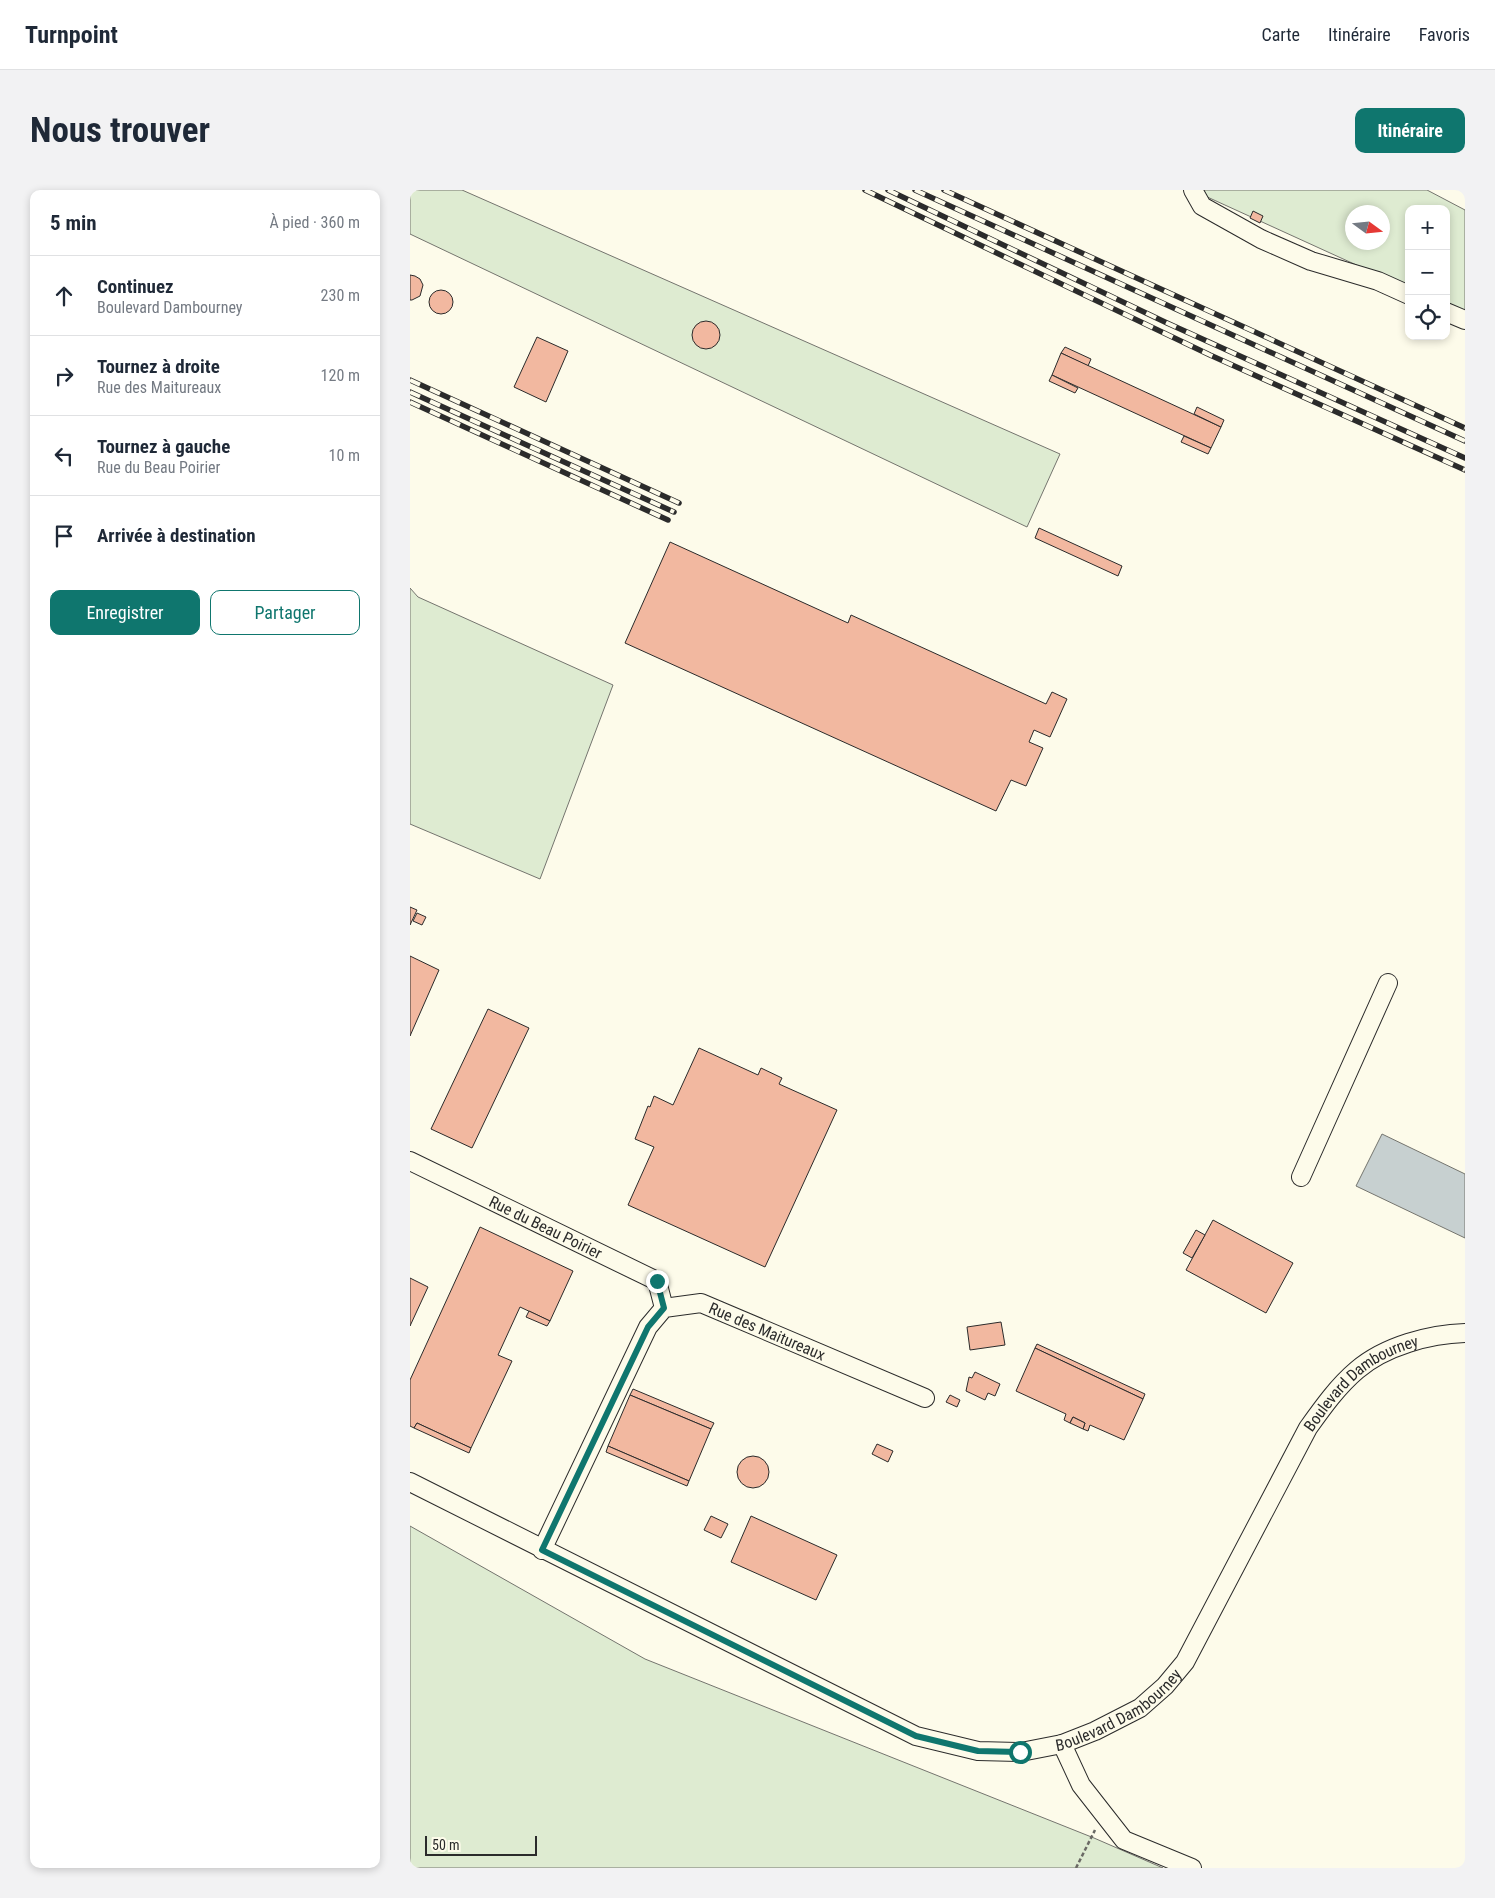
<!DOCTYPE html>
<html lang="fr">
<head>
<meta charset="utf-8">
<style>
  :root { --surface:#fff; --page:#f2f2f3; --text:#1f2937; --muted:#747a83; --line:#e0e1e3; --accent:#0f766e }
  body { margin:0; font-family:"Roboto Condensed",sans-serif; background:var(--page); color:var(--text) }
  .controls { position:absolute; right:15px; top:15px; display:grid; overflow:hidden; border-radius:10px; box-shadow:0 2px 8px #0003 }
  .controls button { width:45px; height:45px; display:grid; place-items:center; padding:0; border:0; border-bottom:1px solid var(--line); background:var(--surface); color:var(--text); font:25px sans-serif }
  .compass { position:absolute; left:935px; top:15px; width:45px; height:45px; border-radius:50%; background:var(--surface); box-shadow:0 2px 8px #0003; rotate:105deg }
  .scale { position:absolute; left:15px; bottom:12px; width:112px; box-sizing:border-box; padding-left:5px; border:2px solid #2b2b2b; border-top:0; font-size:14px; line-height:18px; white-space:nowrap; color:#2b2b2b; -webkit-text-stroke:4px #fdfbea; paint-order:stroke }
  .stop { position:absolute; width:15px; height:15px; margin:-11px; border:4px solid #0f766e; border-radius:50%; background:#fff }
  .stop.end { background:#0f766e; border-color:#fff; box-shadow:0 1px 5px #0008 }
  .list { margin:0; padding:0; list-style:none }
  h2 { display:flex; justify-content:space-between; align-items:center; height:65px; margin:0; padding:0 20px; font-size:21px }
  h2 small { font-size:16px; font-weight:400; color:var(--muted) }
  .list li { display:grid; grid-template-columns:32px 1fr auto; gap:15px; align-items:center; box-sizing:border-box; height:80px; padding:0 20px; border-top:1px solid var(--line) }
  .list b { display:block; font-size:19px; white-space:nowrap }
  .list p { margin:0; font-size:16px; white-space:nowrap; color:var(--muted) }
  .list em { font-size:16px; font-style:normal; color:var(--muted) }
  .actions { display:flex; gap:10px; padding:15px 20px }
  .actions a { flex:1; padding:11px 0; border:1px solid var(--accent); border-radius:10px; text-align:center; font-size:18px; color:var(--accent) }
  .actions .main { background:var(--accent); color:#fff }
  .icon { flex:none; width:28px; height:28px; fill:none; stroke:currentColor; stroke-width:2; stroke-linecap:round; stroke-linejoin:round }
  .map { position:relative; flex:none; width:1055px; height:1678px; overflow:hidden; border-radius:10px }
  header { display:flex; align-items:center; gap:30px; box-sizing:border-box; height:70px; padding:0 25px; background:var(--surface); border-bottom:1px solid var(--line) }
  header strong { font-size:24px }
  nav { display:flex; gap:28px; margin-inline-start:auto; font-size:18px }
  .intro { display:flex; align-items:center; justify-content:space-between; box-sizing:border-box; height:120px; padding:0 30px }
  h1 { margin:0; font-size:35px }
  .button { padding:12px 22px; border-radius:10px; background:var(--accent); color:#fff; font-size:18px; font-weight:700 }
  main { display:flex; gap:30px; padding:0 30px }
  aside { flex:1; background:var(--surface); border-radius:10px; box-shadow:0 2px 8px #0003 }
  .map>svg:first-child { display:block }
</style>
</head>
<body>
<header>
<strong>Turnpoint</strong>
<nav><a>Carte</a><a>Itinéraire</a><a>Favoris</a></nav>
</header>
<div class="intro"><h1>Nous trouver</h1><a class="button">Itinéraire</a></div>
<main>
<aside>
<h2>5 min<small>À pied · 360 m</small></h2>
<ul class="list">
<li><svg class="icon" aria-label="ahead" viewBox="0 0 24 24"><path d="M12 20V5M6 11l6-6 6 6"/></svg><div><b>Continuez</b><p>Boulevard Dambourney</p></div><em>230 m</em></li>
<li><svg class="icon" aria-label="right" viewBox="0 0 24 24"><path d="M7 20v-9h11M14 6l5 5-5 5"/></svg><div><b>Tournez à droite</b><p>Rue des Maitureaux</p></div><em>120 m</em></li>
<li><svg class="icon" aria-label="left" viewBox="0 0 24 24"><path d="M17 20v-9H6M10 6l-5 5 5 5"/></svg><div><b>Tournez à gauche</b><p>Rue du Beau Poirier</p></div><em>10 m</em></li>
<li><svg class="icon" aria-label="arrive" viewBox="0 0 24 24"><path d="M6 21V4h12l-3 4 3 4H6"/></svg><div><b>Arrivée à destination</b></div></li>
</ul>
<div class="actions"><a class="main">Enregistrer</a><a>Partager</a></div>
</aside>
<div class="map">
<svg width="1055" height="1678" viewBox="0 0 1055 1678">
  <rect width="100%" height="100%" fill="#fdfbea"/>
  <!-- green -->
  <g fill="#deebd1" stroke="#74746e" fill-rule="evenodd">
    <path d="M 0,0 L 52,0 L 650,264 L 617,337 L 0,44 Z"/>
    <path d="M 782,0 L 1017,0 L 1055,20 L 1055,123 L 1036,115 L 1036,19 L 999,19 L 999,99 ZM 942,22 L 972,22 L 972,52 L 942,52 Z"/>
    <path d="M 0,398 L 8,407 L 203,495 L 130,689 L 0,634 Z"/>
    <path d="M 0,1336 L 235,1469 L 684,1648 L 753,1678 L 0,1678 Z"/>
  </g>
  <!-- water -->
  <path fill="#c7d0d0" stroke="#74746e" d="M 972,944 L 1055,984 L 1055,1048 L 946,996 Z"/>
  <!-- building -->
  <g fill="#f2b8a0" stroke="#2b2b2b">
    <path d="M 843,21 L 853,26 L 850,33 L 840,28 Z"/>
    <path d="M 0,85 L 5,86 L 10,89 L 13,95 L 10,106 L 2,110 L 0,110 Z"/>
    <circle cx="31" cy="112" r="12"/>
    <circle cx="296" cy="145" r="14"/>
    <path d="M 127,147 L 158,161 L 136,212 L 104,197 Z"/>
    <path d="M 655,157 L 681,169 L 678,176 L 651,163 Z"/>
    <path d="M 651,163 L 811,237 L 801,258 L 642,185 Z"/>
    <path d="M 642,185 L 668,198 L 665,203 L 639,191 Z"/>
    <path d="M 787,217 L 814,230 L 811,237 L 784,224 Z"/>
    <path d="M 774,246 L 801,258 L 798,264 L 771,252 Z"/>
    <path d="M 629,338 L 712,376 L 708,386 L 625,348 Z"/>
    <path d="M 260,352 L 438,433 L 441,425 L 636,514 L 642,502 L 657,509 L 640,547 L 624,540 L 619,552 L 633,558 L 616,596 L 601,590 L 586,621 L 215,453 Z"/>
    <path d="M 0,717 L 7,720 L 0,735 Z"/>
    <path d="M 7,723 L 16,727 L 12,735 L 3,731 Z"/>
    <path d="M 0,766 L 29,780 L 0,846 Z"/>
    <path d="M 78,819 L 119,838 L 62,958 L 21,939 Z"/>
    <path d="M 289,858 L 348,885 L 351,878 L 372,888 L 369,894 L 427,920 L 355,1077 L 218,1015 L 244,957 L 225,949 L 238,916 L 240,917 L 244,906 L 263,915 Z"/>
    <path d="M 803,1030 L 883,1073 L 856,1123 L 776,1080 Z"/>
    <path d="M 70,1037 L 163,1081 L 140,1131 L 110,1117 L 88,1165 L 102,1171 L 61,1258 L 7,1233 L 4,1238 L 0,1236 L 0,1190 Z"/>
    <path d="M 786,1040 L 795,1045 L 782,1068 L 773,1063 Z"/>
    <path d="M 0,1088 L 18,1097 L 0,1136 Z"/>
    <path d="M 119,1121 L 140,1131 L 137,1136 L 116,1127 Z"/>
    <path d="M 591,1132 L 595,1155 L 560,1160 L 557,1137 Z"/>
    <path d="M 627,1154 L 735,1204 L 733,1209 L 625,1158 Z"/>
    <path d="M 625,1158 L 733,1209 L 714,1250 L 680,1235 L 678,1241 L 673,1239 L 675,1233 L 663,1227 L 660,1233 L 654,1230 L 656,1224 L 606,1201 Z"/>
    <path d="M 565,1182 L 590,1194 L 585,1206 L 578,1203 L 575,1210 L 556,1201 L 559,1187 L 562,1188 Z"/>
    <path d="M 223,1199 L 304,1233 L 301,1239 L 220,1205 Z"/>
    <path d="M 220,1205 L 301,1239 L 279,1291 L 198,1256 Z"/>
    <path d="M 540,1205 L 550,1210 L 547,1217 L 536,1212 Z"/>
    <path d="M 663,1227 L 675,1233 L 673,1239 L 660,1233 Z"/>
    <path d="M 7,1233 L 61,1258 L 59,1263 L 4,1238 Z"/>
    <path d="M 467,1254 L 483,1261 L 478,1272 L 462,1264 Z"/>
    <path d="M 198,1256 L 279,1291 L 277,1296 L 196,1262 Z"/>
    <circle cx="343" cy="1282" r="16"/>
    <path d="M 301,1326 L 318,1334 L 311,1348 L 294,1340 Z"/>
    <path d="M 341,1326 L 427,1365 L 406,1410 L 321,1372 Z"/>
  </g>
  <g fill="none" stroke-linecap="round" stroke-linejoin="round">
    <!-- minor casing -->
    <g stroke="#2b2b2b" stroke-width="20">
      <g id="minor">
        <path d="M 783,0 L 792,16 L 851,49 L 901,71 L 968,91 L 999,105"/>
        <path d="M 1036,122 L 1055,130"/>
        <path id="s1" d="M 0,971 L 247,1091 L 254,1118"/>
        <path d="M 891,987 L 978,793"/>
        <path id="s2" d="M 0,1292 L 506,1546 L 568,1561 L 611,1562 L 652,1554 L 685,1541 L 730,1518 L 755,1496 L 775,1472 L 898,1238 C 913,1217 928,1196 947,1180 C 975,1156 1020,1144 1055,1143"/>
        <path id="s3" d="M 132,1360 L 238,1137 L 254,1118 L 291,1113 L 515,1208"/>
        <path d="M 652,1554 L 671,1595 L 714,1650 L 782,1678"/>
      </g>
    </g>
    <!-- path -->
    <path stroke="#6a6964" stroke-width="2.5" stroke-dasharray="4 2.5" stroke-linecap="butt" d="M 666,1678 L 685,1640"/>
    <!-- minor -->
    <use href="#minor" stroke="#fdfbea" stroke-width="18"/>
    <!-- rail casing -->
    <g stroke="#2b2b2b" stroke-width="5.5">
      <g id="rail">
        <path d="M 455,0 L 800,165 L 1055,280"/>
        <path d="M 478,0 L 757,133 L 1055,268"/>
        <path d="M 505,0 L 1055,251"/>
        <path d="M 534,0 L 1055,238"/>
        <path d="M 0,190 L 269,313"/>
        <path d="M 0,202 L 264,322"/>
        <path d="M 0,212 L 258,330"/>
      </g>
    </g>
    <!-- rail -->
    <use href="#rail" stroke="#fdfbea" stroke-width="4" stroke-dasharray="11" stroke-linecap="butt"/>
  </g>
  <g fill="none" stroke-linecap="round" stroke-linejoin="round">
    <!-- route -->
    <path stroke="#0f766e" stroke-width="6" d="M 247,1091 L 254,1118 L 238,1137 L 132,1360 L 506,1546 L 568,1561 L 610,1562"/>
  </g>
  <g text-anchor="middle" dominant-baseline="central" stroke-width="4" stroke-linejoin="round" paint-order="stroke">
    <!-- street labels -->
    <g font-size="16" fill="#2b2b2b" stroke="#fdfbea">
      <text stroke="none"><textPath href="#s1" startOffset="151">Rue du Beau Poirier</textPath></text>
      <text stroke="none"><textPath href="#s3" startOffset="381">Rue des Maitureaux</textPath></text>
      <text stroke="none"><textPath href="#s2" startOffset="1201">Boulevard Dambourney</textPath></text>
      <text stroke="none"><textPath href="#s2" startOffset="781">Boulevard Dambourney</textPath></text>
    </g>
  </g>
</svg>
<div class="controls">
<button>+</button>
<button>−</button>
<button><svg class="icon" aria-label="locate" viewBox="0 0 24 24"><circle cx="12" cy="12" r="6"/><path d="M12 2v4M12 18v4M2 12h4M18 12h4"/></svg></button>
</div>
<svg class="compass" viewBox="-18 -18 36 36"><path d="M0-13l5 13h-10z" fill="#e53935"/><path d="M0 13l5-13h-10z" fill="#747a83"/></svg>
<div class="scale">50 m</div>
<div class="stop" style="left:610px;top:1562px"></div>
<div class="stop end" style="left:247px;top:1091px"></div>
</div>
</main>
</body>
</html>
